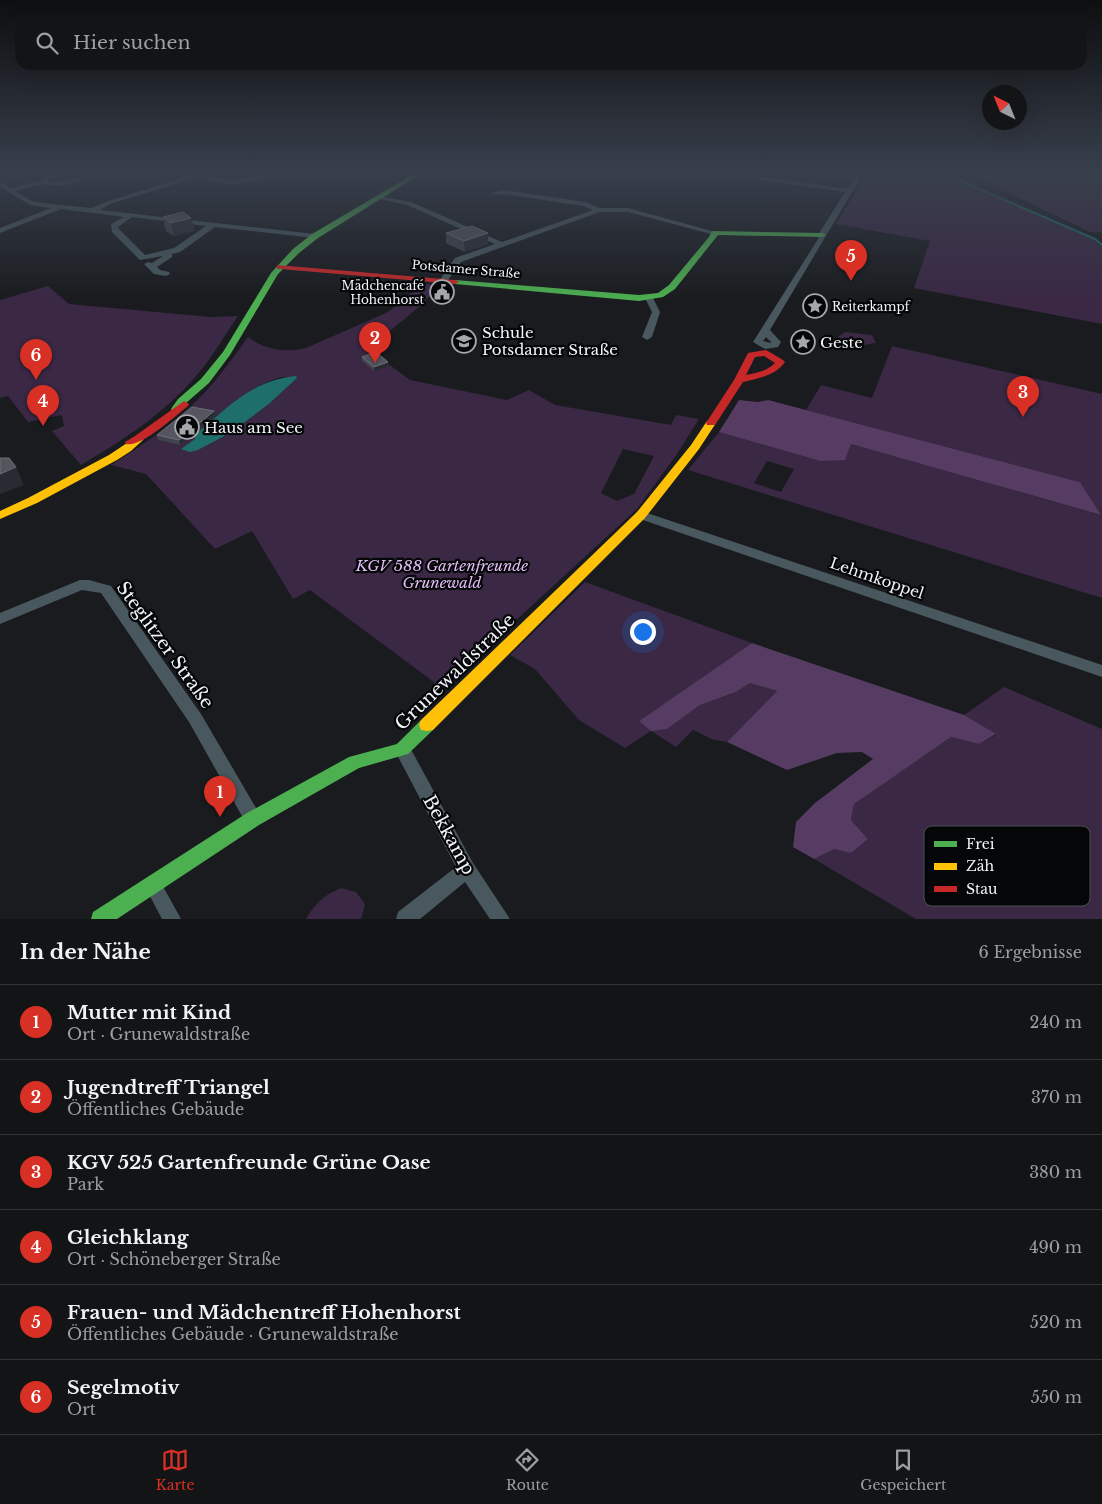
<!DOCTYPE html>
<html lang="de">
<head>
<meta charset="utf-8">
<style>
  :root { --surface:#131416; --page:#202123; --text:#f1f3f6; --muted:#9d9ea1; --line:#323335; --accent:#d93025 }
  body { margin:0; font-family:"Libre Baskerville",serif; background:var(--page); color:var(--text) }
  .compass { position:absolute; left:982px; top:85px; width:45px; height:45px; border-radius:50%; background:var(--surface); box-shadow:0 5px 20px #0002; rotate:317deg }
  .you { position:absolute; left:642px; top:631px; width:18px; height:18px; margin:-12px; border:4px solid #fff; border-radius:50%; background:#1a73e8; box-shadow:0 0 0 8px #1a73e833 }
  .badge { display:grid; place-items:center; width:32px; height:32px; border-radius:50%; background:var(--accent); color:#fff; font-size:16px; font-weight:700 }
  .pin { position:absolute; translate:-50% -41px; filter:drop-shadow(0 1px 2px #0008) }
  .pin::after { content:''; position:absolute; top:26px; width:18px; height:15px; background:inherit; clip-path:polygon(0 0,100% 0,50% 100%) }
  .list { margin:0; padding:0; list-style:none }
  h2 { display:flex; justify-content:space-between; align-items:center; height:65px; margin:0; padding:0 20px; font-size:21px }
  h2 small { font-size:16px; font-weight:400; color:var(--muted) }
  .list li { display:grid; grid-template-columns:32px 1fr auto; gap:15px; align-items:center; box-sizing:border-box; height:75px; padding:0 20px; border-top:1px solid var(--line) }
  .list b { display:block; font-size:19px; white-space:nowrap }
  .list p { margin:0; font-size:16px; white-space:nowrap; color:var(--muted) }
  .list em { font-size:16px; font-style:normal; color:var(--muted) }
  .icon { flex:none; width:28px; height:28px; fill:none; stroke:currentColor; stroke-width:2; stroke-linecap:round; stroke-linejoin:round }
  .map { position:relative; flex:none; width:1102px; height:919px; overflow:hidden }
  .search { position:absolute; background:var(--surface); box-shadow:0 5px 20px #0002; left:15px; right:15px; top:15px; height:55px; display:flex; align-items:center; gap:12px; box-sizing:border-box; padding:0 18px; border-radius:15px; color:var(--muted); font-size:19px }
  .sheet { height:515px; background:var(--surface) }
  nav { display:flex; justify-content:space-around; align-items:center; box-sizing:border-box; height:70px; border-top:1px solid var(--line); background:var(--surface); font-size:14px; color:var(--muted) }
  nav a { display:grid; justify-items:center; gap:2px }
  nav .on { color:var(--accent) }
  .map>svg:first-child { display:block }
</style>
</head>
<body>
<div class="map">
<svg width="1102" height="919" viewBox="0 0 1102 919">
  <rect width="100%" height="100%" fill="#191b1e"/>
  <!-- green -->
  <g fill="#3a2844" fill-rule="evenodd">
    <path d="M 867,172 L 938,172 L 1093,239 L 1102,247 L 1102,324 L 914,288 L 930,241 L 836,224 Z"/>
    <path d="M 965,172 L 1006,172 L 1102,177 L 1102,232 L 1090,232 Z"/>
    <path d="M 422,284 L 441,285 L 419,307 L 368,349 L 410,380 L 507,400 L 529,390 L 555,405 L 671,425 L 676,415 L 699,419 L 677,454 L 637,509 L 442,688 L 310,590 L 293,599 L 252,531 L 215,549 L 146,474 L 111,465 C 146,443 180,420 208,389 C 222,373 235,355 248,337 C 266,350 284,353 306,348 L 388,312 ZM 281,377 L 297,378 L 270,403 L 232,432 L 198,450 L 182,449 L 195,439 L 196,434 C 226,409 243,389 281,377 ZM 623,449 L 654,456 L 634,494 L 617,501 L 601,493 Z"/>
    <path d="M 48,286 L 69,304 L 211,317 L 238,316 C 224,336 212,358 196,376 C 164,414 123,440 81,465 L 52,431 L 64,426 L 62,415 L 28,422 L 8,396 L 0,398 L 0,300 Z"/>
    <path d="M 845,332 L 872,335 L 876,343 C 859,346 847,348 831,342 Z"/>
    <path d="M 892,346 L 1102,394 L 1102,598 L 688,470 L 719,432 L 820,461 L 851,444 L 1100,515 L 1080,482 L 806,410 L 821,385 L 872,398 ZM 767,461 L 794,469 L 781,492 L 754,483 Z"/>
    <path d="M 585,582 L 752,643 L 639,721 L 667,729 L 700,705 L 736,692 L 750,683 L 777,691 L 727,742 L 714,740 L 693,730 L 676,747 L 651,731 L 625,748 L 579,720 L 535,669 L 510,655 Z"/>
    <path d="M 1004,687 L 1102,729 L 1102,919 L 916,919 L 814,859 L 834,849 L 851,852 L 868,839 L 851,820 L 854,803 L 951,737 L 979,744 L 996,735 L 964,715 Z"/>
    <path d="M 341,888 L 356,892 L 365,904 L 361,919 L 306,919 C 315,903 324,895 341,888 Z"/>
  </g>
  <!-- forest -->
  <g fill="#563c63">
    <path d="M 739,400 L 758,402 L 768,400 L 1080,482 L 1101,515 L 851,444 L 845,460 L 820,461 L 719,432 Z"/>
    <path d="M 752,643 L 964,715 L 996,734 L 979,744 L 951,737 L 854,804 L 851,820 L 868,839 L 851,853 L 834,849 L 814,859 L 793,847 L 796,822 L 815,803 L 873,759 L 862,752 L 837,753 L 787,770 L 727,742 L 777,691 L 750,683 L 736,692 L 700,705 L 667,729 L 651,731 L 639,721 Z"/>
  </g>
  <!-- water -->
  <path fill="#1e6f6b" d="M 296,376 L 297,378 L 270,403 L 232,432 L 198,450 L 190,452 L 181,449 L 195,439 L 196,434 C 228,407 252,380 296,376 Z"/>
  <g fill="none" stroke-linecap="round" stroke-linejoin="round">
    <!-- stream -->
    <path stroke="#1e6f6b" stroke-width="2" d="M 940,172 L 1095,239 L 1102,245"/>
    <!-- street -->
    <g fill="#48585e" fill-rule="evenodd">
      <path d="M 58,172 L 67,172 L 47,181 L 62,182 L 100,172 L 110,172 L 62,186 L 42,184 L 15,191 L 34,202 L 91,208 L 106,202 L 201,172 L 213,172 L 208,175 C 238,187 256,172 285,172 C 280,175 273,176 267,178 C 245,184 222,189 202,176 L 110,204 L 100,210 L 315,234 L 319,236 L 315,238 L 215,227 L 180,252 L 172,254 L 172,257 L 157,267 L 160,270 L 169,272 L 170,274 L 166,276 L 154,274 L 144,264 L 148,262 L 152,263 L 163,256 L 140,260 L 112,232 L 111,224 L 124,217 L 61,209 L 0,233 L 0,228 L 51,208 L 30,205 L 0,187 L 0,182 L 11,188 L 40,181 L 45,176 ZM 132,217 L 206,226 L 174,248 L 145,255 L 119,229 L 118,227 Z"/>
      <path d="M 714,172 L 729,172 L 847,189 L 858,172 L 864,172 L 770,330 L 781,342 L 778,347 L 765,349 L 753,342 L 818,239 L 818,235 L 845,192 L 717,174 ZM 766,337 L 771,342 L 771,343 L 763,341 Z"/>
      <path d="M 505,190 L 585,202 L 600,208 L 628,208 L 719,233 L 715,235 L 628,212 L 600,212 L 461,262 L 446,283 L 443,283 L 439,281 L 455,258 L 495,244 L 407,205 L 375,198 L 378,196 L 411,202 L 502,242 L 593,210 L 583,206 L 505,194 L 494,195 L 491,193 Z"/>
      <path d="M 649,295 L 653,298 L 660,312 L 652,337 L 647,340 L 642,337 L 652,312 L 645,298 Z"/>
      <path d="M 641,511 L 1102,665 L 1102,677 L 637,518 L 635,515 L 637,512 Z"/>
      <path d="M 80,580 L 89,580 L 111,586 L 201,714 L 259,813 L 262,819 L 259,825 L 253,827 L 247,825 L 189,722 L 101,593 L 82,590 L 0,624 L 0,613 Z"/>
      <path d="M 402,742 L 408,744 L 473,863 L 510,919 L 490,919 L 465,882 L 420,919 L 396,919 L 398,912 L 456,867 L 394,749 L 396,744 Z"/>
      <path d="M 153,876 L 159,879 L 181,919 L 162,919 L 144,885 L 147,879 Z"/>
    </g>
    <!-- fast -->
    <g fill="#4caf50" fill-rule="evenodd">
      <path d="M 417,172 L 424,172 L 318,238 L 299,253 L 278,274 L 230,355 L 209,383 L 186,403 L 180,411 L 172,411 L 171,409 L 178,399 L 201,379 L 223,352 L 271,273 L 293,249 L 312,234 Z"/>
      <path d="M 712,231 L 822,233 L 826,235 L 822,237 L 718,235 L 675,289 L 663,297 L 639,301 L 455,284 L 451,282 L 455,280 L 639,295 L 658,293 L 669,285 L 709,237 Z"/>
      <path d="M 427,719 L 433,720 L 435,725 L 433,730 L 408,754 L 359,768 L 259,825 L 117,919 L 91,919 L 93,912 L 247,813 L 349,757 L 397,744 L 421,720 Z"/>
    </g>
    <!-- slow -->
    <g fill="#ffc107" fill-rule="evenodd">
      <path d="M 711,420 L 716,423 L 699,449 L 645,518 L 433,730 L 427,731 L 421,730 L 419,725 L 421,720 L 637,512 L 691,445 L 707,421 Z"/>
      <path d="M 139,435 L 144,438 L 143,440 L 131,451 L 117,460 L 37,503 L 0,519 L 0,511 L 28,498 L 109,455 Z"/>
    </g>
    <!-- jam -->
    <g fill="#c62828" fill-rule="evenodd">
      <path d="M 277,265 L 455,280 L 459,282 L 455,284 L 280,269 L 277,269 Z"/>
      <path d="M 766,350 L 783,360 L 785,362 C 775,376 759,378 743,382 L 715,425 L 707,425 L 706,423 L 734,380 L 748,353 ZM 764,356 L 775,363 C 767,371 757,373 746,375 L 755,357 Z"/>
      <path d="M 184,401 L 189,404 L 188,406 C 175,416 141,448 126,444 L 125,442 L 135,436 Z"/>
    </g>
  </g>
  <!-- wall -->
  <g fill="#41424d">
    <path d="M 163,217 L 191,218 L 195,231 L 174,236 L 166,231 Z"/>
    <path d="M 446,233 L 488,233 L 488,244 L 465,252 L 446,243 Z"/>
    <path d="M 450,287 L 445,295 L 434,294 L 434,290 Z"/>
    <path d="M 362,357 L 389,366 L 374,371 L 362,361 Z"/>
    <path d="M 214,411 L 215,415 L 180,445 L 158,440 L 157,435 Z"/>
  </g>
  <!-- shaded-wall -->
  <g fill="#292b32">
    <path d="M 191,218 L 195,231 L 174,236 L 171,223 Z"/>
    <path d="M 488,233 L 488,244 L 465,252 L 464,241 Z"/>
    <path d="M 450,284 L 450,287 L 445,295 L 445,291 Z"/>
    <path d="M 388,362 L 389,366 L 374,371 L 374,367 Z"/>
    <path d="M 214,411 L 215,415 L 180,445 L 179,440 Z"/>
    <path d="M 16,467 L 24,485 L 0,494 L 0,474 Z"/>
  </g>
  <!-- building -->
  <g fill="#54555f" stroke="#6c6e77">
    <path d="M 183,212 L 191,218 L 171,223 L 163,217 Z"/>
    <path d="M 472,226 L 488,233 L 464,241 L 446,233 Z"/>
    <path d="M 440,283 L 450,284 L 445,291 L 434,290 Z"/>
    <path d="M 376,352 L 388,362 L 374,367 L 362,357 Z"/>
    <path d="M 192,407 L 214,411 L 179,440 L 157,435 Z"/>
    <path d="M 0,458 L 9,458 L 16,467 L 0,474 Z"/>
  </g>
  <!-- sky -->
  <linearGradient id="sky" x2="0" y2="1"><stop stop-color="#0e0f10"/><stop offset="0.57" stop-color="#383f4c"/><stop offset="1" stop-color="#383f4c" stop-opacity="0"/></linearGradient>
  <rect width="1102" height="301" fill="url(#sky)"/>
  <!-- icons -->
  <defs>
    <g id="civic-ring" transform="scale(1.25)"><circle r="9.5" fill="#050608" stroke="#a5a7ab" stroke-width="1.5"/><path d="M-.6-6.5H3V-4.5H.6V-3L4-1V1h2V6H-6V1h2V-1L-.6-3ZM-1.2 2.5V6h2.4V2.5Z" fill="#a5a7ab"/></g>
    <g id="sight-ring" transform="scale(1.25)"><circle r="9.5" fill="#050608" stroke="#a5a7ab" stroke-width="1.5"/><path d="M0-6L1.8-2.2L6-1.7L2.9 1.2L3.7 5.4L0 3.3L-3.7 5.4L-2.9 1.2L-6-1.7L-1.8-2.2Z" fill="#a5a7ab"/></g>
    <g id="school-ring" transform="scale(1.25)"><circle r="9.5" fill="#050608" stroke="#a5a7ab" stroke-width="1.5"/><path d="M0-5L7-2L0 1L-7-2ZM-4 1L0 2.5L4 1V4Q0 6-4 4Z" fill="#a5a7ab"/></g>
  </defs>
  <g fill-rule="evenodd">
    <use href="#civic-ring" x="442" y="292"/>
    <use href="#sight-ring" x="815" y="306"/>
    <use href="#school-ring" x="464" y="341"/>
    <use href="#sight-ring" x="803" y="342"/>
    <use href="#civic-ring" x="187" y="427"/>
  </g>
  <g text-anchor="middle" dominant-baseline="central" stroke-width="4.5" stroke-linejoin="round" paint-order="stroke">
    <!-- far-street labels -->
    <g font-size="12" fill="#f0f3f7" stroke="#050608">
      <text transform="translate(466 269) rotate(5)">Potsdamer Straße</text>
    </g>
    <!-- far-poi labels -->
    <g font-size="12" fill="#f0f3f7" stroke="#050608" text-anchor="end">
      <text x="424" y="285">Mädchencafé<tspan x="424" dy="14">Hohenhorst</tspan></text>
      <text x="832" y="306" text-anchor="start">Reiterkampf</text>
    </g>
    <!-- poi labels -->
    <g font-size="15" fill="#f0f3f7" stroke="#050608" text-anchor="start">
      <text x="482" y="332">Schule<tspan x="482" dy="17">Potsdamer Straße</tspan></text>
      <text x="820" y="342">Geste</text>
      <text x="204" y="427">Haus am See</text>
    </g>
    <!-- park labels -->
    <g font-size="15" font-style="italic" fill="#e3bdf7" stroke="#050608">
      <text x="442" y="565">KGV 588 Gartenfreunde<tspan x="442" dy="17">Grunewald</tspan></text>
    </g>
    <!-- street labels -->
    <g font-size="15" fill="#f0f3f7" stroke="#050608">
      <text transform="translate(877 578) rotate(19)">Lehmkoppel</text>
    </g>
    <!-- near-street labels -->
    <g font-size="18" fill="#f0f3f7" stroke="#050608">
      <text transform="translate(165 645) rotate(54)">Steglitzer Straße</text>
      <text transform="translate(455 672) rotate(-44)">Grunewaldstraße</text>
      <text transform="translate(449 835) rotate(61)">Bekkamp</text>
    </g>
  </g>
  <!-- legend -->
  <rect x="924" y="826" width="166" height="80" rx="8" fill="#050608" stroke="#4c4d50" stroke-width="1"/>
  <rect x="934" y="841" width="23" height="6" fill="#4caf50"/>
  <rect x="934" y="863" width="23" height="7" fill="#ffc107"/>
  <rect x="934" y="886" width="23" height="6" fill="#c62828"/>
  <g font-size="14" fill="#f0f3f7">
    <text x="966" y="849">Frei</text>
    <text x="966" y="871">Zäh</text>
    <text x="966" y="894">Stau</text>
  </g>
</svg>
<svg class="compass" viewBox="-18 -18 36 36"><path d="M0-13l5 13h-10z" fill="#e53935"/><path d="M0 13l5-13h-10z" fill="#9d9ea1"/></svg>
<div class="you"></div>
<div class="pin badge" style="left:220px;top:817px">1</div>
<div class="pin badge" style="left:375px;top:363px">2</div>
<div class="pin badge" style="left:1023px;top:417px">3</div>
<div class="pin badge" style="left:43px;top:426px">4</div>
<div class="pin badge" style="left:851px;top:281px">5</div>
<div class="pin badge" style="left:36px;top:380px">6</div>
<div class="search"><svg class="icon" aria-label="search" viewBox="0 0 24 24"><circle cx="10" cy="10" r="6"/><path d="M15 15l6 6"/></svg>Hier suchen</div>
</div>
<section class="sheet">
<h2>In der Nähe<small>6 Ergebnisse</small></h2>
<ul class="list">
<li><span class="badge">1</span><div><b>Mutter mit Kind</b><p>Ort · Grunewaldstraße</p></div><em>240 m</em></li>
<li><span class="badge">2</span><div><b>Jugendtreff Triangel</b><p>Öffentliches Gebäude</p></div><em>370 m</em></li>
<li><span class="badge">3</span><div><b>KGV 525 Gartenfreunde Grüne Oase</b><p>Park</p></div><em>380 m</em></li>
<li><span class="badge">4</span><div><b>Gleichklang</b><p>Ort · Schöneberger Straße</p></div><em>490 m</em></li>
<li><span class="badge">5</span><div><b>Frauen- und Mädchentreff Hohenhorst</b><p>Öffentliches Gebäude · Grunewaldstraße</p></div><em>520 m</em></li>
<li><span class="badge">6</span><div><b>Segelmotiv</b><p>Ort</p></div><em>550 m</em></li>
</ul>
</section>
<nav>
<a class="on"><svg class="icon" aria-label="map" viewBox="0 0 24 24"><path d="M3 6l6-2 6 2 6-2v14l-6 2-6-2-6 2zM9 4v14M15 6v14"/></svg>Karte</a>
<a><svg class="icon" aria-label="directions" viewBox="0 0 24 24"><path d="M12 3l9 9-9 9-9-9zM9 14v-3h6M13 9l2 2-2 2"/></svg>Route</a>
<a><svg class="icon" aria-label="saved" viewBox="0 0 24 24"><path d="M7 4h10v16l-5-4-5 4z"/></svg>Gespeichert</a>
</nav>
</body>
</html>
